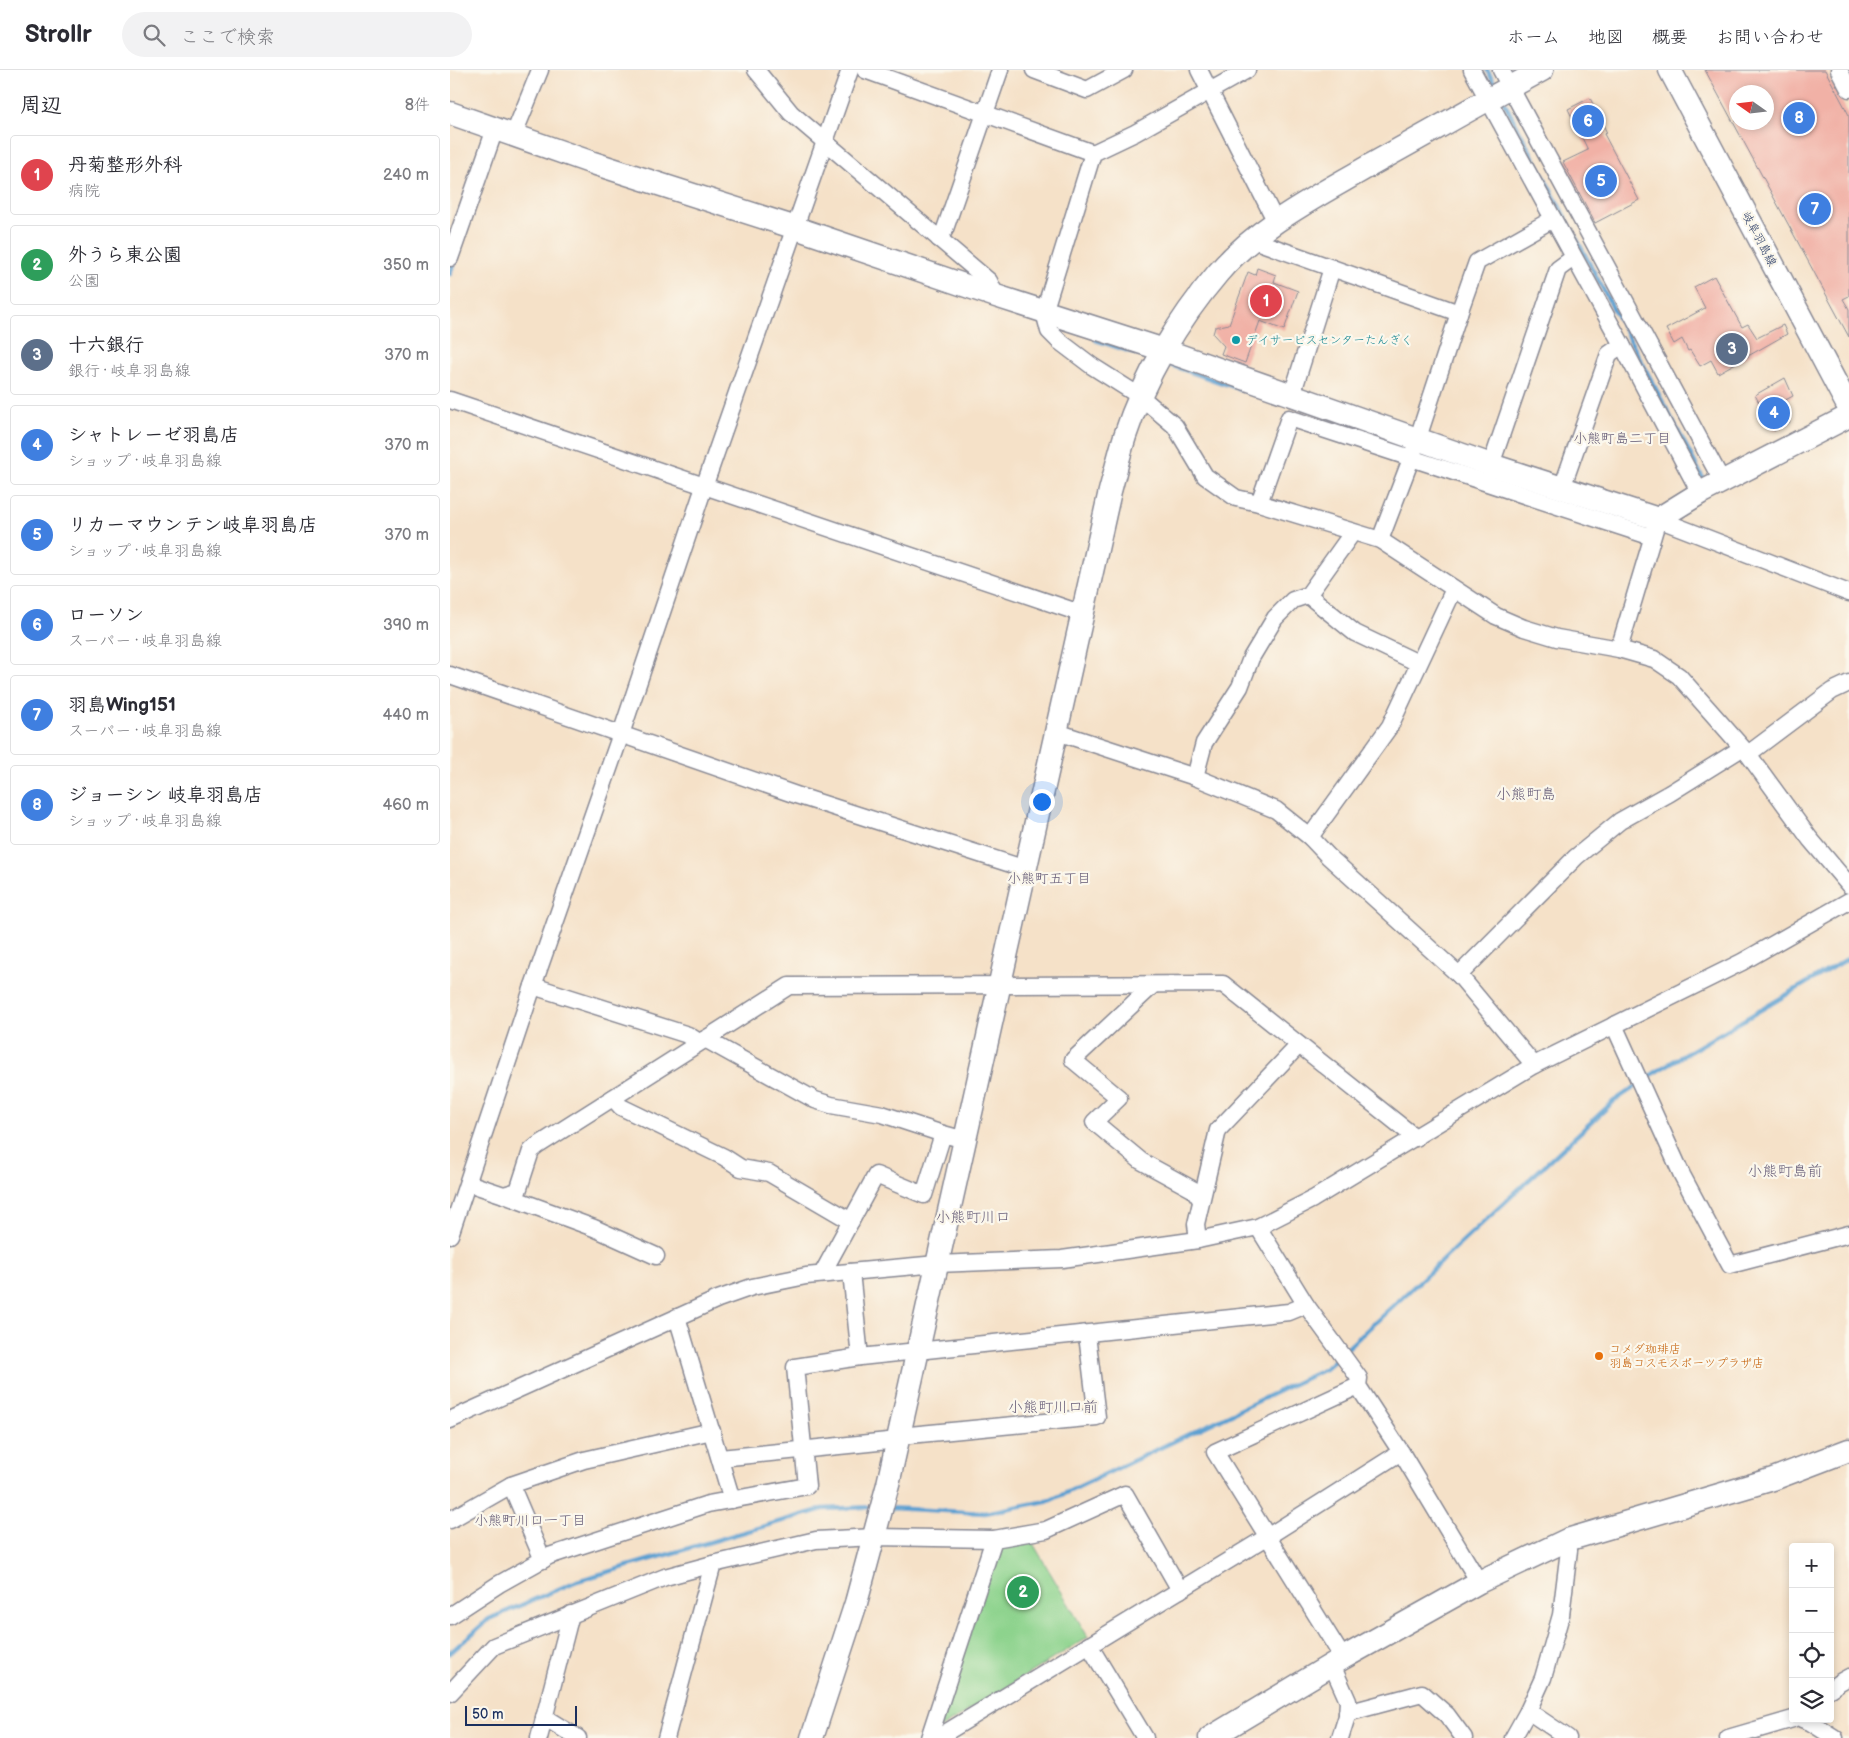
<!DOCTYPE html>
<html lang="ja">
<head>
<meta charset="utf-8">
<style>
  :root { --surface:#fff; --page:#f2f2f3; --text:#2b2b33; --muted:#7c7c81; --line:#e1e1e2; --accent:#ea580c }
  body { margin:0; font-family:"Balsamiq Sans","Klee One",sans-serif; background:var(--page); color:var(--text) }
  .controls { position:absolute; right:15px; bottom:15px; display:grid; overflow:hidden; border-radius:5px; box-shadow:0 2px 8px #0003 }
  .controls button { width:45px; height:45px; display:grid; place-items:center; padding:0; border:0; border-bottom:1px solid var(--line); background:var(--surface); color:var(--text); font:25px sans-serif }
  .compass { position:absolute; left:1279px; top:15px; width:45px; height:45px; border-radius:50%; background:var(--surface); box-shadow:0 2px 8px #0003; rotate:284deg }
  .scale { position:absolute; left:15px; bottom:12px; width:112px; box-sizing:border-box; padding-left:5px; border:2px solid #1b2f5e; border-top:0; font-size:14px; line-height:18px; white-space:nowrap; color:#1b2f5e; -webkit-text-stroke:4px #fbf7ec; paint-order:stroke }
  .you { position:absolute; left:591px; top:731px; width:18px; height:18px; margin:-12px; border:4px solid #fff; border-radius:50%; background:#1a73e8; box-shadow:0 0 0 8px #1a73e833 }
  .badge { display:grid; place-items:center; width:32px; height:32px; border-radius:50%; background:var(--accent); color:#fff; font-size:16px; font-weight:700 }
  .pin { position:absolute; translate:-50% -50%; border:2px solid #fff; box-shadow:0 1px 5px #0006 }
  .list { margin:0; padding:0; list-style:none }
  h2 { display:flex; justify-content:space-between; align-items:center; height:65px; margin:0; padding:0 20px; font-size:21px }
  h2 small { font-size:16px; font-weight:400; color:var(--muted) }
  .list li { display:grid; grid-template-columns:32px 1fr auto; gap:15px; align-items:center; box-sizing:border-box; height:80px; margin:0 10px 10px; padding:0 10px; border:1px solid var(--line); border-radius:5px }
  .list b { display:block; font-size:19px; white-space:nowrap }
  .list p { margin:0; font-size:16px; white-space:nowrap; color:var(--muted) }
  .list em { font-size:16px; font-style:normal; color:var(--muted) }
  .icon { flex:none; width:28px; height:28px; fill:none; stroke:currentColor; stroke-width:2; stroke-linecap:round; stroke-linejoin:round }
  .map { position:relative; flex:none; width:1399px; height:1668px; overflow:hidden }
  header { display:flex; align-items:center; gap:30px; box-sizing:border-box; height:70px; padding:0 25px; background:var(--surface); border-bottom:1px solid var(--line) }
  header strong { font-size:24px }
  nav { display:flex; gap:28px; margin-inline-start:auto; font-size:18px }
  .search { width:350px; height:45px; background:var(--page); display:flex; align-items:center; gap:12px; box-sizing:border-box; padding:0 18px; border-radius:28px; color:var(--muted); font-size:19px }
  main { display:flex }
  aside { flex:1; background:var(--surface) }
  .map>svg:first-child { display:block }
</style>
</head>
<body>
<header>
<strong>Strollr</strong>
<div class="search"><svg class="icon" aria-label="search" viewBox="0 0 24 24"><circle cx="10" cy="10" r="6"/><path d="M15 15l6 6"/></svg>ここで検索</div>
<nav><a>ホーム</a><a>地図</a><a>概要</a><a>お問い合わせ</a></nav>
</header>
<main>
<aside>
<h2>周辺<small>8件</small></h2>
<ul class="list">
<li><span class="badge" style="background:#e0444e">1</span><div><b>丹菊整形外科</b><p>病院</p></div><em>240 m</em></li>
<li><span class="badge" style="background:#2e9e5b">2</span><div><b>外うら東公園</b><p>公園</p></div><em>350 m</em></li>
<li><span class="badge" style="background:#5c6f8a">3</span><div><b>十六銀行</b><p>銀行 · 岐阜羽島線</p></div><em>370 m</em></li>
<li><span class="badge" style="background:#3f7fe0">4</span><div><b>シャトレーゼ羽島店</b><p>ショップ · 岐阜羽島線</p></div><em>370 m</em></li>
<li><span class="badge" style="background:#3f7fe0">5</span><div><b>リカーマウンテン岐阜羽島店</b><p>ショップ · 岐阜羽島線</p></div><em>370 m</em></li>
<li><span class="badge" style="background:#3f7fe0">6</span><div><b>ローソン</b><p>スーパー · 岐阜羽島線</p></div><em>390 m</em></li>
<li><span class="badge" style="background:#3f7fe0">7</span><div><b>羽島Wing151</b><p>スーパー · 岐阜羽島線</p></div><em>440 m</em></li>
<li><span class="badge" style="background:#3f7fe0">8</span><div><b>ジョーシン 岐阜羽島店</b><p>ショップ · 岐阜羽島線</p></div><em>460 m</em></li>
</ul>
</aside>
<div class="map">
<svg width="1399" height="1668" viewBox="0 0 1399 1668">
  <rect width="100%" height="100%" fill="#fbf7ec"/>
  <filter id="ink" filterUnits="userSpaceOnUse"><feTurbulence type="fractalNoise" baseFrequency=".02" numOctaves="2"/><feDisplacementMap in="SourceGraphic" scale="10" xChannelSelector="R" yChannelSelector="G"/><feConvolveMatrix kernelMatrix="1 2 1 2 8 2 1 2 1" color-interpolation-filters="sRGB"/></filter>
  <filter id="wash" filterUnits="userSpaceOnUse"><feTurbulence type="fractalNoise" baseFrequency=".0096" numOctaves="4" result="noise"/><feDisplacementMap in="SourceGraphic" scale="20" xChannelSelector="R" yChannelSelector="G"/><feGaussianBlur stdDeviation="1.12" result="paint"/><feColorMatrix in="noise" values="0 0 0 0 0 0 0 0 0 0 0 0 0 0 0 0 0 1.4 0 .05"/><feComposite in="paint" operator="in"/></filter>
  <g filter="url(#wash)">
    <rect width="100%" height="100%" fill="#f5e1c8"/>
    <!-- green -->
    <path fill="#8dd38d" stroke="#548176" d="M 581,1470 L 638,1567 L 489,1659 L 548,1477 Z"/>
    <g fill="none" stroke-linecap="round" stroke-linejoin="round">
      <!-- stream -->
      <g stroke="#5da0d1" stroke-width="4.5">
        <path d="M 1037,0 L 1046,16"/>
        <path d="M 1052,28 L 1255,412"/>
        <path d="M 0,204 L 4,191"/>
        <path d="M 646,270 L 700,288"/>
        <path d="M 715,293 L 828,332"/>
        <path d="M 1194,1010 L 1212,998 L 1399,888"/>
        <path d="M 439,1438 L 535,1443 L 601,1430 L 875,1299 L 1164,1031 L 1188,1015"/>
        <path d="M 0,1583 L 39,1549 L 127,1511 L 373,1439 L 424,1437"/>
      </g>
    </g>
    <g id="blocks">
      <!-- building -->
      <g fill="#f1b1a6" fill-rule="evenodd">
        <path d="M 1255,0 L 1375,0 L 1399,45 L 1399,226 L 1393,229 L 1399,239 L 1399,267 ZM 1286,22 L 1316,22 L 1316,52 L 1286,52 Z"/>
        <path d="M 1140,28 L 1157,63 L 1154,64 L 1189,130 L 1145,153 L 1113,92 L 1138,80 L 1118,39 Z"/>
        <path d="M 807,198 L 826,205 L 824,212 L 848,221 L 834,260 L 810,251 L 795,293 L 771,284 L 774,276 L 763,264 L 765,257 L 779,254 L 798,202 L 805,205 Z"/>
        <path d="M 1264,206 L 1292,257 L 1298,254 L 1307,268 L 1333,255 L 1337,264 L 1268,303 L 1261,290 L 1250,296 L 1240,280 L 1238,281 L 1232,269 L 1224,274 L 1216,259 L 1255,238 L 1244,217 Z"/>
        <path d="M 1335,308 L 1343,326 L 1330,333 L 1340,352 L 1324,361 L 1305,325 Z"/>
      </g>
    </g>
  </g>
  <g filter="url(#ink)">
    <use href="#blocks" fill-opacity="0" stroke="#888893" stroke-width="1"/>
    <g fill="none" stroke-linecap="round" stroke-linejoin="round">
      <!-- street casing -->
      <g stroke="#888893" stroke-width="19">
        <g id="street">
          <path d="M 306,0 L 341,43 L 539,211 L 546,226"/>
          <path d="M 415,0 L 643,83"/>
          <path d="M 584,0 L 637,20 L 674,0"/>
          <path d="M 749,0 L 826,152"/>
          <path d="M 797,0 L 685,63 L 643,83 L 594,242 L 599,261 L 609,271 L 642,296 L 691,327 L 725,356 L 755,406 L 786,428 L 809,433 L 930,470 L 1046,546 L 1074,558 L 1107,568 L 1169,579 L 1204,589 L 1229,606 L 1298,684 L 1360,769 L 1399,815"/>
          <path d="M 1022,0 L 1172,275 L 1250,423"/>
          <path d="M 1051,0 L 1272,411"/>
          <path d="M 1389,0 L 1399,19"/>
          <path d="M 64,64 L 90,0"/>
          <path d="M 489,169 L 495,159 L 550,0"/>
          <path d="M 803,170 L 1009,243"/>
          <path d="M 0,188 L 45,59"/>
          <path d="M 842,325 L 882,198"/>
          <path d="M 0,330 L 633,544"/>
          <path d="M 1041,395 L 1108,199 L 1123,188"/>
          <path d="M 1112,418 L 1159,284 L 1172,275"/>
          <path d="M 809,433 L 839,348 L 1202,467"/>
          <path d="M 930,470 L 961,389 L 1009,243 L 1027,192 L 1103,149"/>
          <path d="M 858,525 L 905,563 L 968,593"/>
          <path d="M 1169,579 L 1208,449 L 1399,523"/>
          <path d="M 0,605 L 349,726 L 576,799"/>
          <path d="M 607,662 L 745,707 L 826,740 L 860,767 L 878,786 L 1009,905 L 1084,995"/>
          <path d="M 1298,684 L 1382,621 L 1399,613"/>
          <path d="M 745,707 L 754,673 L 790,617 L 801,588 L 825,548 L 843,530 L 858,525 L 903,462"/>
          <path d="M 860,767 L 940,656 L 1004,519"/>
          <path d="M 1009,905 L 1126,787 L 1170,751 L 1220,723 L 1292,678"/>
          <path d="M 703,915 L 623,990 L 669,1028 L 644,1052 L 691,1091 L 744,1120 L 751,1130"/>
          <path d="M 83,916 L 238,965 L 249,972"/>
          <path d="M 1164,955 L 1232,1105 L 1280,1195 L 1399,1164"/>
          <path d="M 255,969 L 365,1030 L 381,1035 L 432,1044 L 493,1064"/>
          <path d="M 163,1028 L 171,1037 L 274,1087 L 291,1098 L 319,1103 L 401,1151"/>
          <path d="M 18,1113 L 54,1125 L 68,1121 L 81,1081 L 87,1076 L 339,916 L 773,914 L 966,1068"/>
          <path d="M 54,1125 L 144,1158 L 206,1186"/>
          <path d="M 808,1157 L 856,1235 L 909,1308 L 908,1316 L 951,1382 L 1029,1512"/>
          <path d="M 0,1165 L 83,916 L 171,664 L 254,417 L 400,0"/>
          <path d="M 748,1170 L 746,1154 L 768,1060 L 849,975"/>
          <path d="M 401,1202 L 410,1287"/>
          <path d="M 372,1204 L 426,1105 L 474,1125 L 493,1064 L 504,1067"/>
          <path d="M 227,1247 L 282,1430"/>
          <path d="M 0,1350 L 268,1229 L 302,1217 L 356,1206 L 487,1194 L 612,1189 L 748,1170 L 808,1157 L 863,1129 L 1084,995 L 1292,892 L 1399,831"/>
          <path d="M 449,1366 L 647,1347 L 637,1265"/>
          <path d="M 270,1388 L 448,1370"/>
          <path d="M 61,1415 L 93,1490"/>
          <path d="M 0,1450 L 61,1415 L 134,1390 L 262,1361"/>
          <path d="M 1117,1470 L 1119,1480 L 1111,1545 L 1093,1608 L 1078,1641 L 1118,1668"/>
          <path d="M 0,1546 L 49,1514 L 99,1486 L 258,1434 L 357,1416 L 345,1297 L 410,1287 L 839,1242 L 856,1235"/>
          <path d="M 639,1575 L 695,1668"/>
          <path d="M 893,1588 L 765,1382 L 908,1316"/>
          <path d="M 882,1595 L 898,1631 L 897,1646 L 890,1668"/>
          <path d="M 1380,1619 L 1390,1612 L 1399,1607"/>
          <path d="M 0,1623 L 44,1576 L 215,1507 L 263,1494"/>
          <path d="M 897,1643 L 972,1623 L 997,1645 L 1014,1668"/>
          <path d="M 94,1647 L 128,1668"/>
          <path d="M 1352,1649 L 1360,1652 L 1385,1668"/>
          <path d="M 89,1668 L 121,1544"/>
          <path d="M 216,1668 L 263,1494 L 366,1470 L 425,1467 L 544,1469"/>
          <path d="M 479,1668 L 544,1469 L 596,1460 L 675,1424 L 730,1520"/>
          <path d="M 487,1668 L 817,1467 L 951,1382"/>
          <path d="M 1063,1668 L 1078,1641"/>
          <path d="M 1278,1668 L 1343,1649"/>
        </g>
      </g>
      <!-- secondary casing -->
      <g stroke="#888893" stroke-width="25">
        <g id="secondary">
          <path d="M 1220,0 L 1399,338"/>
          <path d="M 0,43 L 140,92 L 346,158 L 546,226 L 714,280 L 1041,395 L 1208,449 L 1250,423 L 1399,346"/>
          <path d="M 362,1668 L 406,1533 L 438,1414 L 660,421 C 665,403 669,385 675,366 C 694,307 728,250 768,203 C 809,155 866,127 919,96 C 977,64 1034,31 1092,0"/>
          <path d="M 760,1668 L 893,1588 L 1029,1512 L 1117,1470 L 1323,1409 L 1399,1380"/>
        </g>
      </g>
      <!-- street -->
      <use href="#street" stroke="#fff" stroke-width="16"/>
      <!-- secondary -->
      <use href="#secondary" stroke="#fff" stroke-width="22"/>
    </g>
  </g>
  <!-- markers -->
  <circle fill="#0f9aa8" stroke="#fbf7ec" stroke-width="2" cx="786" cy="270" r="5"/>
  <circle fill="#e8710a" stroke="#fbf7ec" stroke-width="2" cx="1149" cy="1286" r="5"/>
  <g text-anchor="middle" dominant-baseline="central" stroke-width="4.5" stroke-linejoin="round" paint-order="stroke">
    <!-- street labels -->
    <g font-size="12" fill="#1b2f5e" stroke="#fbf7ec">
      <text transform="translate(1309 169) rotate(62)">岐阜羽島線</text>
    </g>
    <!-- culture labels -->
    <g font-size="12" fill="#0d838f" stroke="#fbf7ec" text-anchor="start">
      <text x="796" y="270">デイサービスセンターたんぎく</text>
    </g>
    <!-- food labels -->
    <g font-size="12" fill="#c56008" stroke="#fbf7ec" text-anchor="start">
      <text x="1159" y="1279">コメダ珈琲店<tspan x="1159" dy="14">羽島コスモスポーツプラザ店</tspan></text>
    </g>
    <!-- neighbourhood labels -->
    <g font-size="14" fill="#665c77" stroke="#fbf7ec">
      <text x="1172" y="368">小熊町島二丁目</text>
      <text x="599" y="808">小熊町五丁目</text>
      <text x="80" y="1450">小熊町川口一丁目</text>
    </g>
    <!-- quarter labels -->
    <g font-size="15" fill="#665c77" stroke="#fbf7ec">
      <text x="1076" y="724">小熊町島</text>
      <text x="1335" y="1101">小熊町島前</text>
      <text x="523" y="1147">小熊町川口</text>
      <text x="603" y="1337">小熊町川口前</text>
    </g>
  </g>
</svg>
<div class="controls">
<button>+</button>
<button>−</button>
<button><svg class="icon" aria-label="locate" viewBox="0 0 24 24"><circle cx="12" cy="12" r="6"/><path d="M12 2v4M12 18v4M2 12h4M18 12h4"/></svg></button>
<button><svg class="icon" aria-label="layers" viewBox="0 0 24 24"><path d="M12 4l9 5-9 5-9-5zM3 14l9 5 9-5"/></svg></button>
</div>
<svg class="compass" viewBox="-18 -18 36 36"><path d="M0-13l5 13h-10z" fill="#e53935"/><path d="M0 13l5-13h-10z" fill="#7c7c81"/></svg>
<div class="scale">50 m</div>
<div class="you"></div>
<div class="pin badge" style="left:816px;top:231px;background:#e0444e">1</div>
<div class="pin badge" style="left:573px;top:1522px;background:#2e9e5b">2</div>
<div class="pin badge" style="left:1282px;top:279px;background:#5c6f8a">3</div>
<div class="pin badge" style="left:1324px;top:343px;background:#3f7fe0">4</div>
<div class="pin badge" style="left:1151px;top:111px;background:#3f7fe0">5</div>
<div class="pin badge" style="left:1138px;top:51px;background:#3f7fe0">6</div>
<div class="pin badge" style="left:1365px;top:139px;background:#3f7fe0">7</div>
<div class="pin badge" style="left:1349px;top:48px;background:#3f7fe0">8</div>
</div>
</main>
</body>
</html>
